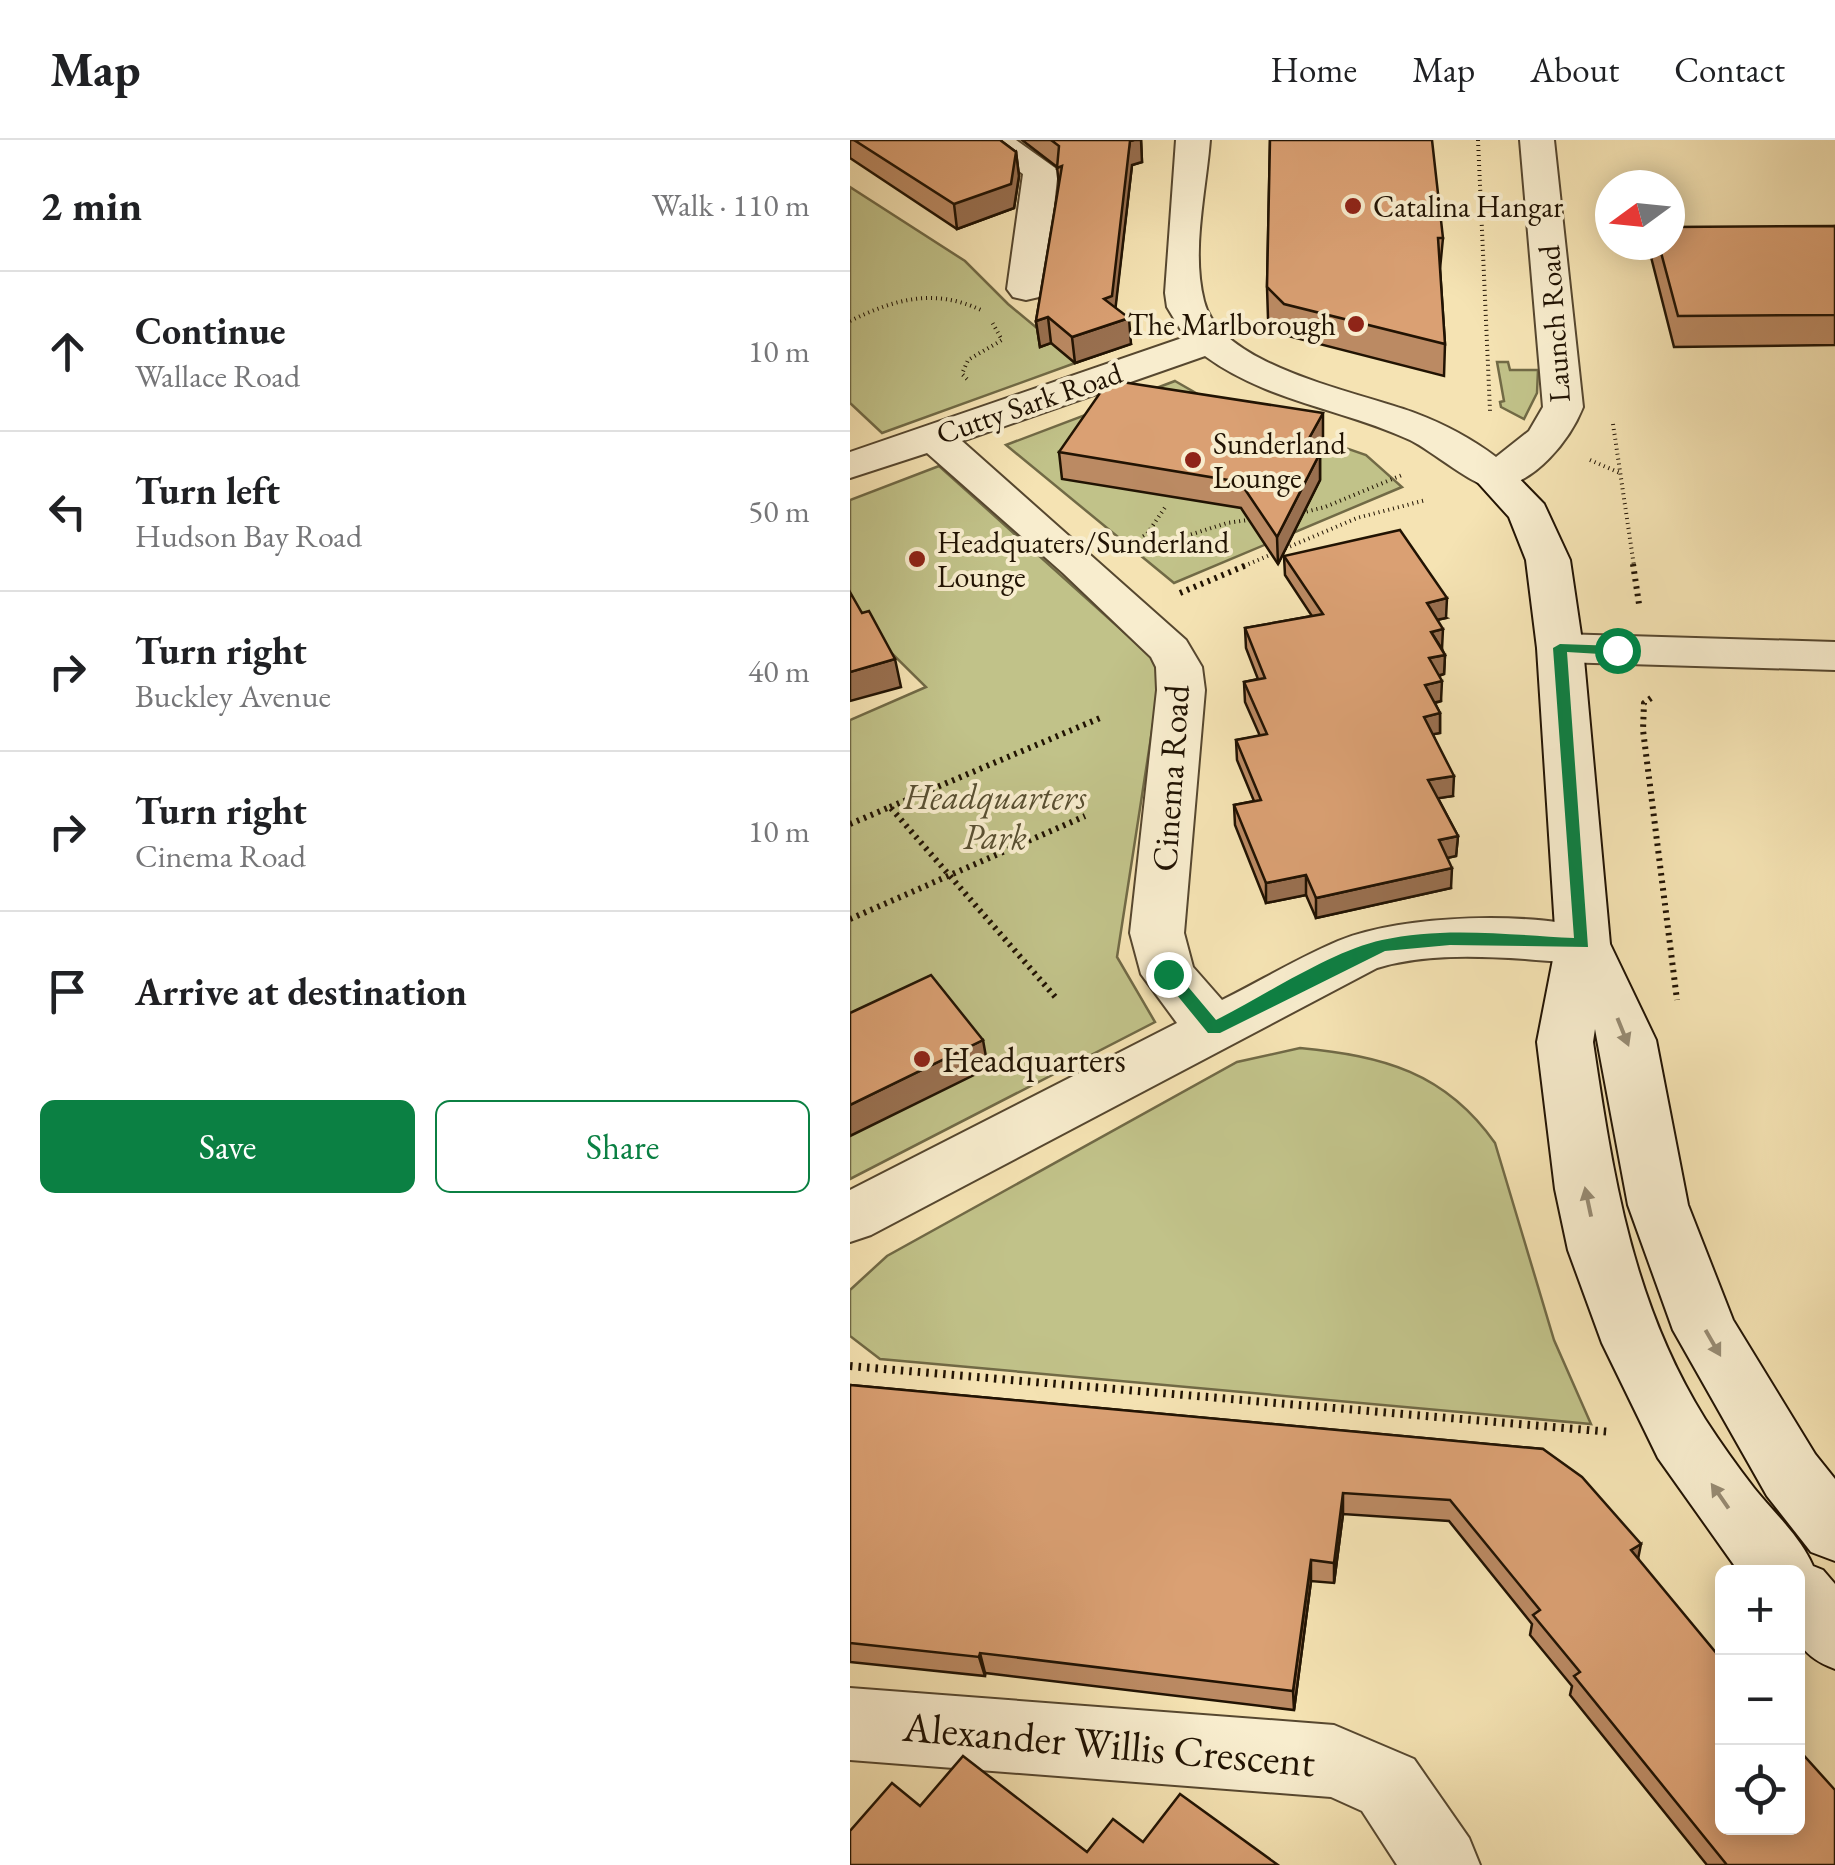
<!DOCTYPE html>
<html lang="en">
<head>
<meta charset="utf-8">
<style>
  :root { --surface:#fff; --page:#f6f6f6; --text:#202124; --muted:#757577; --line:#e0e0e0; --accent:#0b8043 }
  body { margin:0; font-family:"EB Garamond",serif; background:var(--page); color:var(--text) }
  .controls { position:absolute; right:30px; bottom:30px; display:grid; overflow:hidden; border-radius:15px; box-shadow:0 5px 25px #0003 }
  .controls button { width:90px; height:90px; display:grid; place-items:center; padding:0; border:0; border-bottom:2px solid var(--line); background:var(--surface); color:var(--text); font:50px sans-serif }
  .compass { position:absolute; left:745px; top:30px; width:90px; height:90px; border-radius:50%; background:var(--surface); box-shadow:0 5px 25px #0003; rotate:255deg }
  .stop { position:absolute; width:30px; height:30px; margin:-22px; border:8px solid #0b8043; border-radius:50%; background:#fff }
  .stop.end { background:#0b8043; border-color:#fff; box-shadow:0 2px 10px #0008 }
  .list { margin:0; padding:0; list-style:none }
  h2 { display:flex; justify-content:space-between; align-items:center; height:130px; margin:0; padding:0 40px; font-size:42px }
  h2 small { font-size:32px; font-weight:400; color:var(--muted) }
  .list li { display:grid; grid-template-columns:65px 1fr auto; gap:30px; align-items:center; box-sizing:border-box; height:160px; padding:0 40px; border-top:2px solid var(--line) }
  .list b { display:block; font-size:38px; white-space:nowrap }
  .list p { margin:0; font-size:32px; white-space:nowrap; color:var(--muted) }
  .list em { font-size:32px; font-style:normal; color:var(--muted) }
  .actions { display:flex; gap:20px; padding:30px 40px }
  .actions a { flex:1; padding:22px 0; border:2px solid var(--accent); border-radius:15px; text-align:center; font-size:35px; color:var(--accent) }
  .actions .main { background:var(--accent); color:#fff }
  .icon { flex:none; width:55px; height:55px; fill:none; stroke:currentColor; stroke-width:2; stroke-linecap:round; stroke-linejoin:round }
  .map { position:relative; flex:none; width:985px; height:1725px; overflow:hidden }
  header { display:flex; align-items:center; gap:60px; box-sizing:border-box; height:140px; padding:0 50px; background:var(--surface); border-bottom:2px solid var(--line) }
  header strong { font-size:48px }
  nav { display:flex; gap:55px; margin-inline-start:auto; font-size:35px }
  main { display:flex }
  aside { flex:1; background:var(--surface) }
  .map>svg:first-child { display:block }
</style>
</head>
<body>
<header>
<strong>Map</strong>
<nav><a>Home</a><a>Map</a><a>About</a><a>Contact</a></nav>
</header>
<main>
<aside>
<h2>2 min<small>Walk · 110 m</small></h2>
<ul class="list">
<li><svg class="icon" aria-label="ahead" viewBox="0 0 24 24"><path d="M12 20V5M6 11l6-6 6 6"/></svg><div><b>Continue</b><p>Wallace Road</p></div><em>10 m</em></li>
<li><svg class="icon" aria-label="left" viewBox="0 0 24 24"><path d="M17 20v-9H6M10 6l-5 5 5 5"/></svg><div><b>Turn left</b><p>Hudson Bay Road</p></div><em>50 m</em></li>
<li><svg class="icon" aria-label="right" viewBox="0 0 24 24"><path d="M7 20v-9h11M14 6l5 5-5 5"/></svg><div><b>Turn right</b><p>Buckley Avenue</p></div><em>40 m</em></li>
<li><svg class="icon" aria-label="right" viewBox="0 0 24 24"><path d="M7 20v-9h11M14 6l5 5-5 5"/></svg><div><b>Turn right</b><p>Cinema Road</p></div><em>10 m</em></li>
<li><svg class="icon" aria-label="arrive" viewBox="0 0 24 24"><path d="M6 21V4h12l-3 4 3 4H6"/></svg><div><b>Arrive at destination</b></div></li>
</ul>
<div class="actions"><a class="main">Save</a><a>Share</a></div>
</aside>
<div class="map">
<svg width="985" height="1725" viewBox="0 0 985 1725">
  <rect width="100%" height="100%" fill="#f5e3b3"/>
  <filter id="stains"><feTurbulence type="fractalNoise" baseFrequency=".002" numOctaves="4"/><feColorMatrix values="0 0 0 0 .2 0 0 0 0 .09 0 0 0 0 .02 0 0 0 .5 -.17"/></filter>
  <radialGradient id="worn" r=".72"><stop offset=".6" stop-color="#630" stop-opacity="0"/><stop offset="1" stop-color="#630" stop-opacity=".3"/></radialGradient>
  <!-- green -->
  <g fill="#c1c289" stroke="#716a46" stroke-width="2.5">
    <path d="M 0,47 L 115,121 L 158,164 L 228,222 L 32,293 L 0,263 Z"/>
    <path d="M 647,222 L 658,222 L 660,230 L 688,230 L 687,253 L 674,279 L 651,267 L 650,262 L 654,261 Z"/>
    <path d="M 325,241 L 360,261 L 516,315 L 552,347 L 324,443 L 156,305 Z"/>
    <path d="M 89,326 L 305,520 L 310,539 L 267,817 L 305,882 L 0,1039 L 0,580 L 76,547 L 0,472 L 0,360 Z"/>
    <path d="M 450,908 C 533,916 595,932 645,1003 L 704,1200 L 741,1284 L 30,1219 L 0,1196 L 0,1150 L 37,1116 L 387,922 Z"/>
  </g>
  <g fill="none" stroke-linecap="round" stroke-linejoin="round">
    <!-- street casing -->
    <g stroke="#56472f" stroke-width="4">
      <g id="street">
        <path d="M 126,0 L 166,0 L 208,30 L 195,149 L 189,157 L 176,160 L 163,157 L 157,149 L 173,34 Z"/>
        <path d="M 326,0 L 360,0 C 356,51 341,111 354,161 C 370,227 509,252 565,273 C 594,284 621,298 646,317 L 679,291 L 693,267 L 670,0 L 704,0 L 733,267 C 720,300 685,344 646,348 C 628,350 581,310 560,300 C 493,269 416,261 355,216 L 112,301 L 336,500 L 352,527 L 355,550 L 334,793 L 343,827 L 372,860 C 410,841 448,818 488,801 C 553,774 685,771 752,791 L 760,804 L 752,817 C 726,825 701,821 675,819 C 626,816 574,814 527,828 L 21,1095 L 0,1102 L 0,1050 L 327,883 L 291,834 L 280,793 L 307,550 L 306,527 L 301,517 L 213,433 L 77,313 L 0,338 L 0,312 L 335,197 L 317,167 L 315,153 Z"/>
        <path d="M 710,494 L 985,502 L 985,530 L 710,522 L 694,518 L 687,508 L 694,498 Z"/>
        <path d="M 0,1548 L 484,1585 L 564,1619 L 619,1698 L 630,1725 L 547,1725 L 512,1671 L 481,1657 L 0,1620 Z"/>
      </g>
    </g>
    <!-- secondary casing -->
    <g stroke="#211303" stroke-width="4">
      <path id="secondary" d="M 643,323 L 658,327 L 694,364 L 720,420 L 733,508 L 760,804 L 806,900 L 838,1065 L 883,1180 L 965,1314 L 985,1339 L 985,1421 L 961,1412 L 917,1356 L 823,1190 L 778,1065 L 745,889 L 743,902 C 763,1036 782,1162 855,1279 C 870,1302 887,1326 904,1348 C 924,1373 950,1396 963,1426 L 973,1430 L 985,1444 L 985,1529 C 932,1509 948,1482 948,1432 L 889,1432 L 808,1318 L 752,1203 L 718,1110 L 705,1049 L 687,902 L 706,804 L 687,508 L 676,420 L 659,377 L 622,336 L 628,327 Z"/>
    </g>
    <!-- path-far2 -->
    <g stroke="#211303" stroke-width="4" stroke-dasharray="1 4" stroke-linecap="butt">
      <path d="M 628,0 L 640,271"/>
      <path d="M 0,181 C 45,159 84,148 131,170"/>
      <path d="M 117,239 L 112,234 L 118,220 L 152,200 L 142,182"/>
      <path d="M 763,284 L 784,426"/>
      <path d="M 740,320 L 770,333"/>
      <path d="M 447,374 L 475,367 L 552,335"/>
      <path d="M 289,399 L 297,394 L 316,366"/>
      <path d="M 277,404 L 327,399 L 377,383 L 405,379"/>
      <path d="M 394,426 L 507,378 L 576,360"/>
    </g>
    <!-- path-far1 -->
    <g stroke="#211303" stroke-width="6" stroke-dasharray="2.5 5" stroke-linecap="butt">
      <path d="M 783,424 L 789,464"/>
      <path d="M 330,453 L 399,424"/>
      <path d="M 801,558 L 794,563 L 793,590 L 827,860"/>
      <path d="M 40,667 L 250,578"/>
      <path d="M 0,684 L 40,667 L 207,859"/>
      <path d="M 0,779 L 235,676"/>
    </g>
    <!-- path -->
    <path stroke="#211303" stroke-width="8" stroke-dasharray="2.5 6" stroke-linecap="butt" d="M 0,1226 L 761,1292"/>
    <!-- street -->
    <use href="#street" fill="#f8edce" fill-rule="evenodd"/>
    <!-- secondary -->
    <use href="#secondary" fill="#f8edce" fill-rule="evenodd"/>
  </g>
  <!-- wall -->
  <g fill="#bb8a63" stroke="#211303" stroke-width="2.5">
    <path d="M 0,0 L 150,0 L 166,12 L 169,36 L 164,68 L 107,89 L 0,18 Z"/>
    <path d="M 172,0 L 291,0 L 292,22 L 282,25 L 265,168 L 281,204 L 225,223 L 201,203 L 190,207 L 186,181 L 209,45 L 207,27 Z"/>
    <path d="M 420,0 L 593,98 L 590,129 L 595,204 L 594,236 L 434,195 L 418,178 L 417,147 Z"/>
    <path d="M 985,86 L 985,205 L 824,207 L 801,117 L 802,105 L 820,105 Z"/>
    <path d="M 473,299 L 466,313 L 470,313 L 470,340 L 428,424 L 391,368 L 212,339 L 209,312 Z"/>
    <path d="M 434,416 L 596,478 L 587,480 L 592,509 L 595,515 L 594,534 L 589,536 L 591,561 L 585,563 L 590,573 L 590,593 L 583,594 L 603,656 L 588,658 L 608,696 L 606,716 L 597,718 L 601,748 L 466,778 L 456,755 L 416,763 L 385,685 L 384,665 L 404,661 L 387,620 L 386,600 L 410,596 L 395,562 L 394,542 L 408,539 L 396,508 L 395,488 L 462,476 L 435,435 Z"/>
    <path d="M 0,1245 L 693,1309 L 788,1418 L 872,1688 L 985,1725 L 857,1725 L 720,1555 L 722,1546 L 680,1495 L 682,1484 L 599,1381 L 493,1374 L 484,1443 L 461,1441 L 444,1570 L 135,1533 L 135,1536 L 0,1522 Z"/>
  </g>
  <!-- shaded-wall -->
  <g fill="#997050" stroke="#211303" stroke-width="2.5">
    <path d="M 284,0 L 291,0 L 292,22 L 282,25 L 264,181 L 254,159 L 280,1 Z"/>
    <path d="M 166,12 L 169,36 L 164,68 L 107,89 L 104,64 Z"/>
    <path d="M 198,177 L 201,203 L 190,207 L 186,181 Z"/>
    <path d="M 279,178 L 281,204 L 225,223 L 222,197 Z"/>
    <path d="M 473,273 L 473,299 L 452,337 L 452,311 Z"/>
    <path d="M 470,313 L 470,340 L 428,424 L 427,397 Z"/>
    <path d="M 597,458 L 596,478 L 576,482 L 577,463 Z"/>
    <path d="M 593,489 L 592,509 L 581,492 Z"/>
    <path d="M 595,515 L 594,534 L 579,538 L 579,518 Z"/>
    <path d="M 45,519 L 51,547 L 0,561 L 0,532 Z"/>
    <path d="M 592,541 L 591,561 L 574,565 L 575,545 Z"/>
    <path d="M 590,573 L 590,593 L 574,596 L 574,577 Z"/>
    <path d="M 604,636 L 603,656 L 577,660 L 578,640 Z"/>
    <path d="M 608,696 L 606,716 L 588,720 L 589,700 Z"/>
    <path d="M 602,728 L 601,748 L 466,778 L 466,758 Z"/>
    <path d="M 456,735 L 456,755 L 416,763 L 416,743 Z"/>
    <path d="M 133,900 L 138,928 L 0,996 L 0,965 Z"/>
    <path d="M 493,1353 L 493,1374 L 484,1443 L 484,1423 Z"/>
    <path d="M 791,1404 L 787,1424 L 781,1410 Z"/>
    <path d="M 461,1420 L 461,1441 L 444,1570 L 443,1551 Z"/>
    <path d="M 130,1513 L 135,1533 L 135,1536 L 129,1517 Z"/>
  </g>
  <!-- building -->
  <g fill="#daa073" stroke="#211303" stroke-width="2.5">
    <path d="M 4,0 L 150,0 L 166,12 L 161,44 L 104,64 Z"/>
    <path d="M 201,0 L 284,0 L 280,1 L 262,156 L 254,159 L 279,178 L 222,197 L 198,177 L 186,181 L 212,26 L 207,28 L 209,6 Z"/>
    <path d="M 420,0 L 582,0 L 593,98 L 588,98 L 595,204 L 434,164 L 417,147 Z"/>
    <path d="M 985,86 L 985,175 L 828,176 L 809,105 L 820,105 L 820,87 Z"/>
    <path d="M 259,240 L 473,273 L 452,311 L 470,313 L 427,397 L 390,342 L 209,312 Z"/>
    <path d="M 550,390 L 597,458 L 577,463 L 593,489 L 581,492 L 595,515 L 579,518 L 592,541 L 575,545 L 590,573 L 574,577 L 604,636 L 578,640 L 608,696 L 589,700 L 602,728 L 466,758 L 456,735 L 416,743 L 384,665 L 411,660 L 386,600 L 417,594 L 394,542 L 415,538 L 395,488 L 473,474 L 434,416 Z"/>
    <path d="M 0,452 L 12,473 L 19,471 L 45,519 L 0,532 Z"/>
    <path d="M 81,835 L 133,900 L 0,965 L 0,873 Z"/>
    <path d="M 0,1245 L 693,1309 L 732,1337 L 791,1404 L 781,1410 L 872,1520 L 872,1688 L 948,1688 L 948,1609 L 985,1650 L 985,1725 L 877,1725 L 724,1536 L 730,1532 L 683,1475 L 690,1470 L 600,1360 L 493,1353 L 484,1423 L 461,1420 L 443,1551 L 130,1513 L 129,1517 L 0,1503 Z"/>
    <path d="M 113,1616 L 237,1712 L 263,1679 L 293,1702 L 330,1654 L 428,1725 L 0,1725 L 0,1691 L 42,1643 L 70,1666 Z"/>
  </g>
  <!-- one-way arrows -->
  <defs><path id="oneway-solid" d="M-6-.8H1V-3.2L6.5 0L1 3.2V.8H-6Z" transform="scale(2.5)"/></defs>
  <g fill="#978b73">
    <use href="#oneway-solid" transform="translate(773 892) rotate(68)"/>
    <use href="#oneway-solid" transform="translate(738 1062) rotate(-102)"/>
    <use href="#oneway-solid" transform="translate(863 1203) rotate(60)"/>
    <use href="#oneway-solid" transform="translate(870 1356) rotate(-125)"/>
  </g>
  <!-- route -->
  <path fill="#0b8043" d="M 710,504 L 767,506 L 774,510 L 767,515 L 717,512 L 738,807 L 600,805 L 535,811 L 370,893 L 358,893 L 313,838 L 313,830 L 324,830 L 366,880 C 414,856 481,811 532,800 C 593,786 662,795 724,798 L 703,508 Z"/>
  <!-- markers -->
  <g fill="#8f2418" stroke="#f8edce" stroke-width="4">
    <circle cx="503" cy="66" r="10"/>
    <circle cx="506" cy="184" r="10"/>
    <circle cx="343" cy="320" r="10"/>
    <circle cx="67" cy="419" r="10"/>
    <circle cx="72" cy="919" r="10"/>
  </g>
  <g text-anchor="middle" dominant-baseline="central" stroke-width="8" stroke-linejoin="round" paint-order="stroke">
    <!-- far-poi labels -->
    <g font-size="30" fill="#211303" stroke="#f8edce" text-anchor="start">
      <text x="523" y="66">Catalina Hangar</text>
      <text x="486" y="184" text-anchor="end">The Marlborough</text>
      <text x="363" y="303">Sunderland<tspan x="363" dy="34">Lounge</tspan></text>
      <text x="87" y="402">Headquaters/Sunderland<tspan x="87" dy="34">Lounge</tspan></text>
    </g>
    <!-- far-street labels -->
    <g font-size="30" fill="#211303" stroke="#f8edce">
      <text transform="translate(704 184) rotate(-94)">Launch Road</text>
      <text transform="translate(179 263) rotate(-19)">Cutty Sark Road</text>
    </g>
    <!-- street labels -->
    <g font-size="35" fill="#211303" stroke="#f8edce">
      <text transform="translate(320 638) rotate(-86)">Cinema Road</text>
    </g>
    <!-- park labels -->
    <g font-size="35" font-style="italic" fill="#595032" stroke="#f8edce">
      <text x="145" y="656">Headquarters<tspan x="145" dy="40">Park</tspan></text>
    </g>
    <!-- poi labels -->
    <g font-size="35" fill="#211303" stroke="#f8edce" text-anchor="start">
      <text x="92" y="919">Headquarters</text>
    </g>
    <!-- near-street labels -->
    <g font-size="42" fill="#211303" stroke="#f8edce">
      <text transform="translate(259 1604) rotate(5)">Alexander Willis Crescent</text>
    </g>
  </g>
  <rect width="100%" height="100%" filter="url(#stains)"/>
  <rect width="100%" height="100%" fill="url(#worn)"/>
</svg>
<div class="controls">
<button>+</button>
<button>−</button>
<button><svg class="icon" aria-label="locate" viewBox="0 0 24 24"><circle cx="12" cy="12" r="6"/><path d="M12 2v4M12 18v4M2 12h4M18 12h4"/></svg></button>
</div>
<svg class="compass" viewBox="-18 -18 36 36"><path d="M0-13l5 13h-10z" fill="#e53935"/><path d="M0 13l5-13h-10z" fill="#757577"/></svg>
<div class="stop" style="left:767px;top:510px"></div>
<div class="stop end" style="left:318px;top:834px"></div>
</div>
</main>
</body>
</html>
